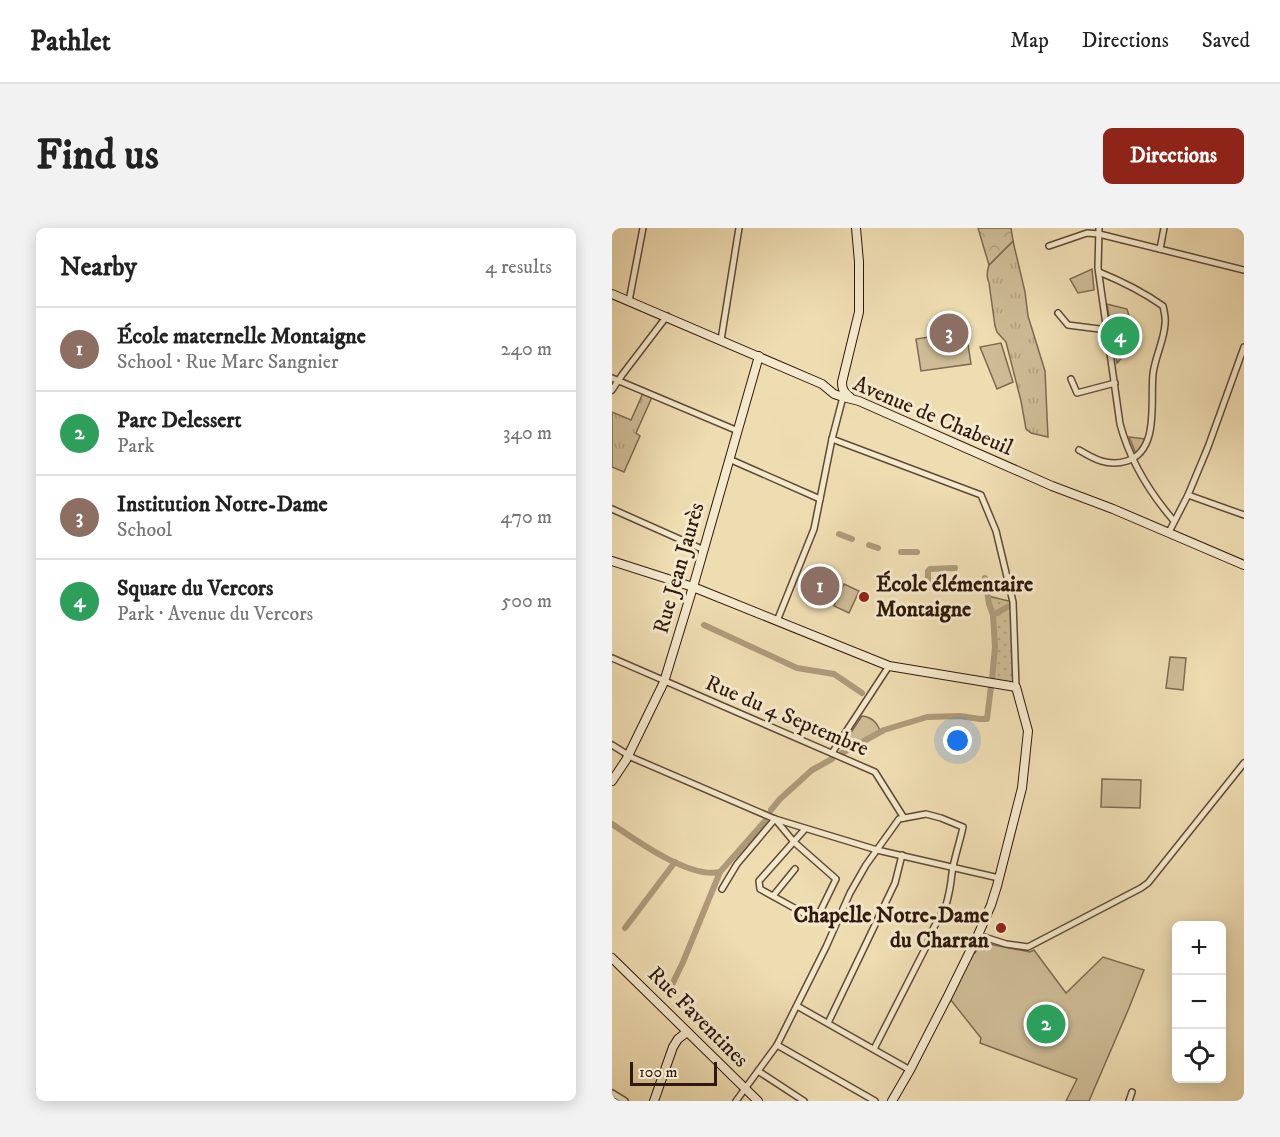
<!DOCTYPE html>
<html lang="en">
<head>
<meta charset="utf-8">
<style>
  :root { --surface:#fff; --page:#f2f2f2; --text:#222; --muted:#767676; --line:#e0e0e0; --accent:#8f2418 }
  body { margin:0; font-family:"IM FELL DW Pica",serif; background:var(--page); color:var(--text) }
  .controls { position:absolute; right:18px; bottom:18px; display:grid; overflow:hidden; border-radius:9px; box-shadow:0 3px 15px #0003 }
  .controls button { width:54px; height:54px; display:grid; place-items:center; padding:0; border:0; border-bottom:2px solid var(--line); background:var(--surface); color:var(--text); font:30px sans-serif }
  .scale { position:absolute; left:18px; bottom:15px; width:87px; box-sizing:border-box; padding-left:6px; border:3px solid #2f190c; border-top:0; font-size:16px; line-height:21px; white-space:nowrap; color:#2f190c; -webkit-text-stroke:4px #f5e9cd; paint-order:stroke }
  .you { position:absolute; left:346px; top:513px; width:21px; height:21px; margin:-15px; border:4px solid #fff; border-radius:50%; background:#1a73e8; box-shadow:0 0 0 9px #1a73e833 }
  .badge { display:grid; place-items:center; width:39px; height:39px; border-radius:50%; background:var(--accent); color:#fff; font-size:20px; font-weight:700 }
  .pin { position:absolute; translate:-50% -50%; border:3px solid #fff; box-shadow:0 2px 6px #0006 }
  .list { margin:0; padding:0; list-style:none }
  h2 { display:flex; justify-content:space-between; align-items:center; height:78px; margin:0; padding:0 24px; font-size:26px }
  h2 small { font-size:20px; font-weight:400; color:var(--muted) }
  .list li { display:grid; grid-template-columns:39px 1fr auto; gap:18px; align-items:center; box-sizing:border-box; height:84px; padding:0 24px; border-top:2px solid var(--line) }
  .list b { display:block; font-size:22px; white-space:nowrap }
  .list p { margin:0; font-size:20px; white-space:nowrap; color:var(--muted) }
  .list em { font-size:20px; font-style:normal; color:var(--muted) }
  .icon { flex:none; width:33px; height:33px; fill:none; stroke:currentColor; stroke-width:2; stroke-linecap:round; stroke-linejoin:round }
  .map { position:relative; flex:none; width:632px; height:873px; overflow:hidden; border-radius:9px }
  header { display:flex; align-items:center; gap:36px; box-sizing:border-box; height:84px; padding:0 30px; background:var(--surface); border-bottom:2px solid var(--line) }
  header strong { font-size:28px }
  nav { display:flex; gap:33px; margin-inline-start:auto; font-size:21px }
  .intro { display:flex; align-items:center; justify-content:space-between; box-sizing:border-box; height:144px; padding:0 36px }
  h1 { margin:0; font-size:42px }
  .button { padding:15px 27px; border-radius:9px; background:var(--accent); color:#fff; font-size:21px; font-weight:700 }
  main { display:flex; gap:36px; padding:0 36px }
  aside { flex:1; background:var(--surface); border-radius:9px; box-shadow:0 3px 15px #0003 }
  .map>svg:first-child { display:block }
</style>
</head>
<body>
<header>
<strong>Pathlet</strong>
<nav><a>Map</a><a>Directions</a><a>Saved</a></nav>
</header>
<div class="intro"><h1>Find us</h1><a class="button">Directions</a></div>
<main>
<aside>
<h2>Nearby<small>4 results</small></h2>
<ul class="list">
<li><span class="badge" style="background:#8d6e63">1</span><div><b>École maternelle Montaigne</b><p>School · Rue Marc Sangnier</p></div><em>240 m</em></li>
<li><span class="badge" style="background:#2e9e5b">2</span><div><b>Parc Delessert</b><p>Park</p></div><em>340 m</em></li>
<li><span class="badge" style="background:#8d6e63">3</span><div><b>Institution Notre-Dame</b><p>School</p></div><em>470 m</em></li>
<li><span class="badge" style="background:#2e9e5b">4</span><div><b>Square du Vercors</b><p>Park · Avenue du Vercors</p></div><em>500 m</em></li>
</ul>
</aside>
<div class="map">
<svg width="632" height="873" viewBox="0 0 632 873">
  <defs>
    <pattern id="grass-tufts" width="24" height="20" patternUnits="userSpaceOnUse" patternTransform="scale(1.5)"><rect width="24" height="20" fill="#cebc96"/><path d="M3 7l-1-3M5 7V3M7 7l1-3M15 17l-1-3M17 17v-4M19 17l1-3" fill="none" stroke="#b1a180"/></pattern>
    <pattern id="forest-crowns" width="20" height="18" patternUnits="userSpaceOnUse" patternTransform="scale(1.5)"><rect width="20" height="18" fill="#cebc96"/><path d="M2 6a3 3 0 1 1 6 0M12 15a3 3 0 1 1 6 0" fill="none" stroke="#b1a180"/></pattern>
    <pattern id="garden-dots" width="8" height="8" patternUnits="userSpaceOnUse" patternTransform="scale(1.5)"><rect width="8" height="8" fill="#cebc96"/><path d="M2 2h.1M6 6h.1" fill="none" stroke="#b1a180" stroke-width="1.8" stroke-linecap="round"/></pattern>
  </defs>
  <rect width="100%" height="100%" fill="#efddb2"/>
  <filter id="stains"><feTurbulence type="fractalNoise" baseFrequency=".00333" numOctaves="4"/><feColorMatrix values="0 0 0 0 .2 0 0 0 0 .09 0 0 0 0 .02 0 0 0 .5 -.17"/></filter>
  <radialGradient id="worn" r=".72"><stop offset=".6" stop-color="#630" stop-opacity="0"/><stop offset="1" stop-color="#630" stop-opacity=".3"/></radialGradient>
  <!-- grass -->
  <g fill="url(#grass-tufts)" stroke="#7e6a51" stroke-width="1.5">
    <path d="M 401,13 L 413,64 L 416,88 L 433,143 L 436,209 L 419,205 L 414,201 L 409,173 L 394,114 L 385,104 L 383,98 L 377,55 C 374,49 375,43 377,37 Z"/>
    <path d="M 32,163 L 41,167 L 24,205 L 28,208 L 12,244 L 0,239 L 0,184 L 19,192 Z"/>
  </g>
  <!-- forest -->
  <path fill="url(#forest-crowns)" stroke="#7e6a51" stroke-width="1.5" d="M 366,0 L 399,0 L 401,13 L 377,37 Z"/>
  <!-- park -->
  <g fill="#cebc96" stroke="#7e6a51" stroke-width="1.5">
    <path d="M 480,41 L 482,62 L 466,65 L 458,51 Z"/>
    <path d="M 495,76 L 515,81 L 518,91 L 513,126 L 505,135 Z"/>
    <path d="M 354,103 L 359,136 L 309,143 L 304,111 Z"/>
    <path d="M 389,115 L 401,154 L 385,161 L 368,119 Z"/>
    <path d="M 517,209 L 534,211 L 524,226 Z"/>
    <path d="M 232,356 L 247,363 L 237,385 L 222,378 Z"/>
    <path d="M 558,429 L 574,430 L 571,462 L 554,460 Z"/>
    <path d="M 250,488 C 260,489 265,494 268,503 L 233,522 L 230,518 Z"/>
    <path d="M 490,551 L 529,552 L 528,580 L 489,579 Z"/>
    <path d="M 372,715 L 418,724 L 422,722 L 454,765 L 491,729 L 532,742 L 517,780 L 477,873 L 454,873 L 465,851 L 368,815 L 369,810 L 338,771 L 361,725 L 363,725 L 367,717 Z"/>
  </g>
  <!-- garden -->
  <path fill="url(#garden-dots)" stroke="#7e6a51" stroke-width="1.5" d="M 376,368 L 401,374 L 404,459 L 382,455 L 380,451 L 383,419 L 381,387 Z"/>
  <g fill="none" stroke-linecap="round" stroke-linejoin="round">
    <!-- canal -->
    <g stroke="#ae9a7a" stroke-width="6">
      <path d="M 227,306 L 240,311"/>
      <path d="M 257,317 L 266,320"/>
      <path d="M 289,324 L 305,324"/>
      <path d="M 373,350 L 377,376 L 381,387 L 383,419 L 380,451"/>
      <path d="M 316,360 L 316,343 L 318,341 L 343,340"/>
      <path d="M 381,387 L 399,377"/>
      <path d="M 92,397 L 185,440 L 222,446 L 250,465"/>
      <path d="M 230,525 L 272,502 L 315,489 L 348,488 L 368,491 L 375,491 L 379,458"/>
      <path d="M 159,582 L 168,571 L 200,542 L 220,531"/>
      <path d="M 0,596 C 25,613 78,651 108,644 L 153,593"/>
      <path d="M 13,700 L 63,634"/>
      <path d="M 57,763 L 71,734 L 108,644"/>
    </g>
    <!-- street casing -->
    <g stroke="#5f4a36" stroke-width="8">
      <g id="street">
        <path d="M 487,0 L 486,40 L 508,196 C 518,233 537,264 562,293"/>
        <path d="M 437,18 L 475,5 L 487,6 L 632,42"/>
        <path d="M 548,21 L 552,0"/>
        <path d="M 17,73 L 31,0"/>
        <path d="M 446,85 L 456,97 L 495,102"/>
        <path d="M 109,112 L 127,0"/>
        <path d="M 0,150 L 126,203"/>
        <path d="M 459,151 L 465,165 L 503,155"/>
        <path d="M 0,162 L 10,147 L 55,88"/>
        <path d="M 220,211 L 369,267 L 384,303 L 401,374 L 404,459"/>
        <path d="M 467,222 C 482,231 496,239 515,233 C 548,222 538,173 541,146 C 543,129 552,113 553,96 C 554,90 552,83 551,78 C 530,63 509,53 487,44"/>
        <path d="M 117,231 L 208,271"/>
        <path d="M 576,267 L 632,287"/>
        <path d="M 0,281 L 92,322"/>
        <path d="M 557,304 L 576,267 L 596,219 L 632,119"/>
        <path d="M 165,393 L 202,301 L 220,211 L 231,169"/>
        <path d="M 0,430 L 263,544 L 292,590"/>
        <path d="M 0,517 L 21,530 L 163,591 L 265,622 L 387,650"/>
        <path d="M 220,525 L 277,438"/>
        <path d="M 110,661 L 125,636 L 163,591 L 182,614 L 224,651 L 204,692 L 148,661 L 147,653 L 193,601"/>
        <path d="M 161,668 L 183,641"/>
        <path d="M 366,707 L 394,716 L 416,719 L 529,660 L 536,655 L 632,535"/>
        <path d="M 185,778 L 298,842"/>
        <path d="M 216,795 L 283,655 L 290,627"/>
        <path d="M 165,817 L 263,873"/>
        <path d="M 146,843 L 192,873"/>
        <path d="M 0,865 L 13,873"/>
        <path d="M 124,873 L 165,817 L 214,719 L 238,665 L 254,637 L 287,591 L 314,586 L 329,590 L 351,599 C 348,614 342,630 340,645 C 339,655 337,667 334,677 C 329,690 318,701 316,715 L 262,821"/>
        <path d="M 517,873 L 520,864"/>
      </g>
    </g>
    <!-- secondary casing -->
    <g stroke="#2f190c" stroke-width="10">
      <g id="secondary">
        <path d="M 0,66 L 210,156 L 222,166 L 231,169 L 247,173 L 440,258 L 501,281 L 632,337"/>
        <path d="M 238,169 C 232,164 230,162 230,154 L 247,84 L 247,34 L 244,0"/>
        <path d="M 0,333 L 81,359 L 277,438 L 404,459 L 416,503 L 410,560 L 385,658 L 379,677 L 366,707 L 336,768 L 298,842 L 280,873"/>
        <path d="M 0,553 L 14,532 L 52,454 L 81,359 L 147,128"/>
        <path d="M 0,730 L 146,873"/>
        <path d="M 42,873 L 61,819 L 66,811 L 75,804"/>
      </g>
    </g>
    <!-- street -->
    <use href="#street" stroke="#f5e9cd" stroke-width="5"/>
    <!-- secondary -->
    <use href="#secondary" stroke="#f5e9cd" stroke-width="8"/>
  </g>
  <!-- markers -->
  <g fill="#8f2418" stroke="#f5e9cd" stroke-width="2">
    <circle cx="252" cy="369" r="6"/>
    <circle cx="389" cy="700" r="6"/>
  </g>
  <g text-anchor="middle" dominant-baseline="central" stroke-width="6" stroke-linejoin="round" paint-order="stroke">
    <!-- street labels -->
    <g font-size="22" fill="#2f190c" stroke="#f5e9cd">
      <text transform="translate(321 188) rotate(23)">Avenue de Chabeuil</text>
      <text transform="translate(67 340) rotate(-74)">Rue Jean Jaurès</text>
      <text transform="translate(175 488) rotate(23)">Rue du 4 Septembre</text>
      <text transform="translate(86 789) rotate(45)">Rue Faventines</text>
    </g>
    <!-- poi labels -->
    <g font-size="22" font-weight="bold" fill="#2f190c" stroke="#f5e9cd" text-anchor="start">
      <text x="264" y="356">École élémentaire<tspan x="264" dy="25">Montaigne</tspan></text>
      <text x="377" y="687" text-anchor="end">Chapelle Notre-Dame<tspan x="377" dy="25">du Charran</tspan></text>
    </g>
  </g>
  <rect width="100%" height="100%" filter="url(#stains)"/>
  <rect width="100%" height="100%" fill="url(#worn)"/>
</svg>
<div class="controls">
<button>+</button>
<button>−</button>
<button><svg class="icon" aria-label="locate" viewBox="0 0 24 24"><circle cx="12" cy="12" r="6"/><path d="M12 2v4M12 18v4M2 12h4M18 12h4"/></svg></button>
</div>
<div class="scale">100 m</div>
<div class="you"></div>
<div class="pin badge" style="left:208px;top:358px;background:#8d6e63">1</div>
<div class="pin badge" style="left:434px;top:796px;background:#2e9e5b">2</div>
<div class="pin badge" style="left:337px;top:105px;background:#8d6e63">3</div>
<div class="pin badge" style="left:508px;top:108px;background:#2e9e5b">4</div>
</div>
</main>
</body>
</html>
